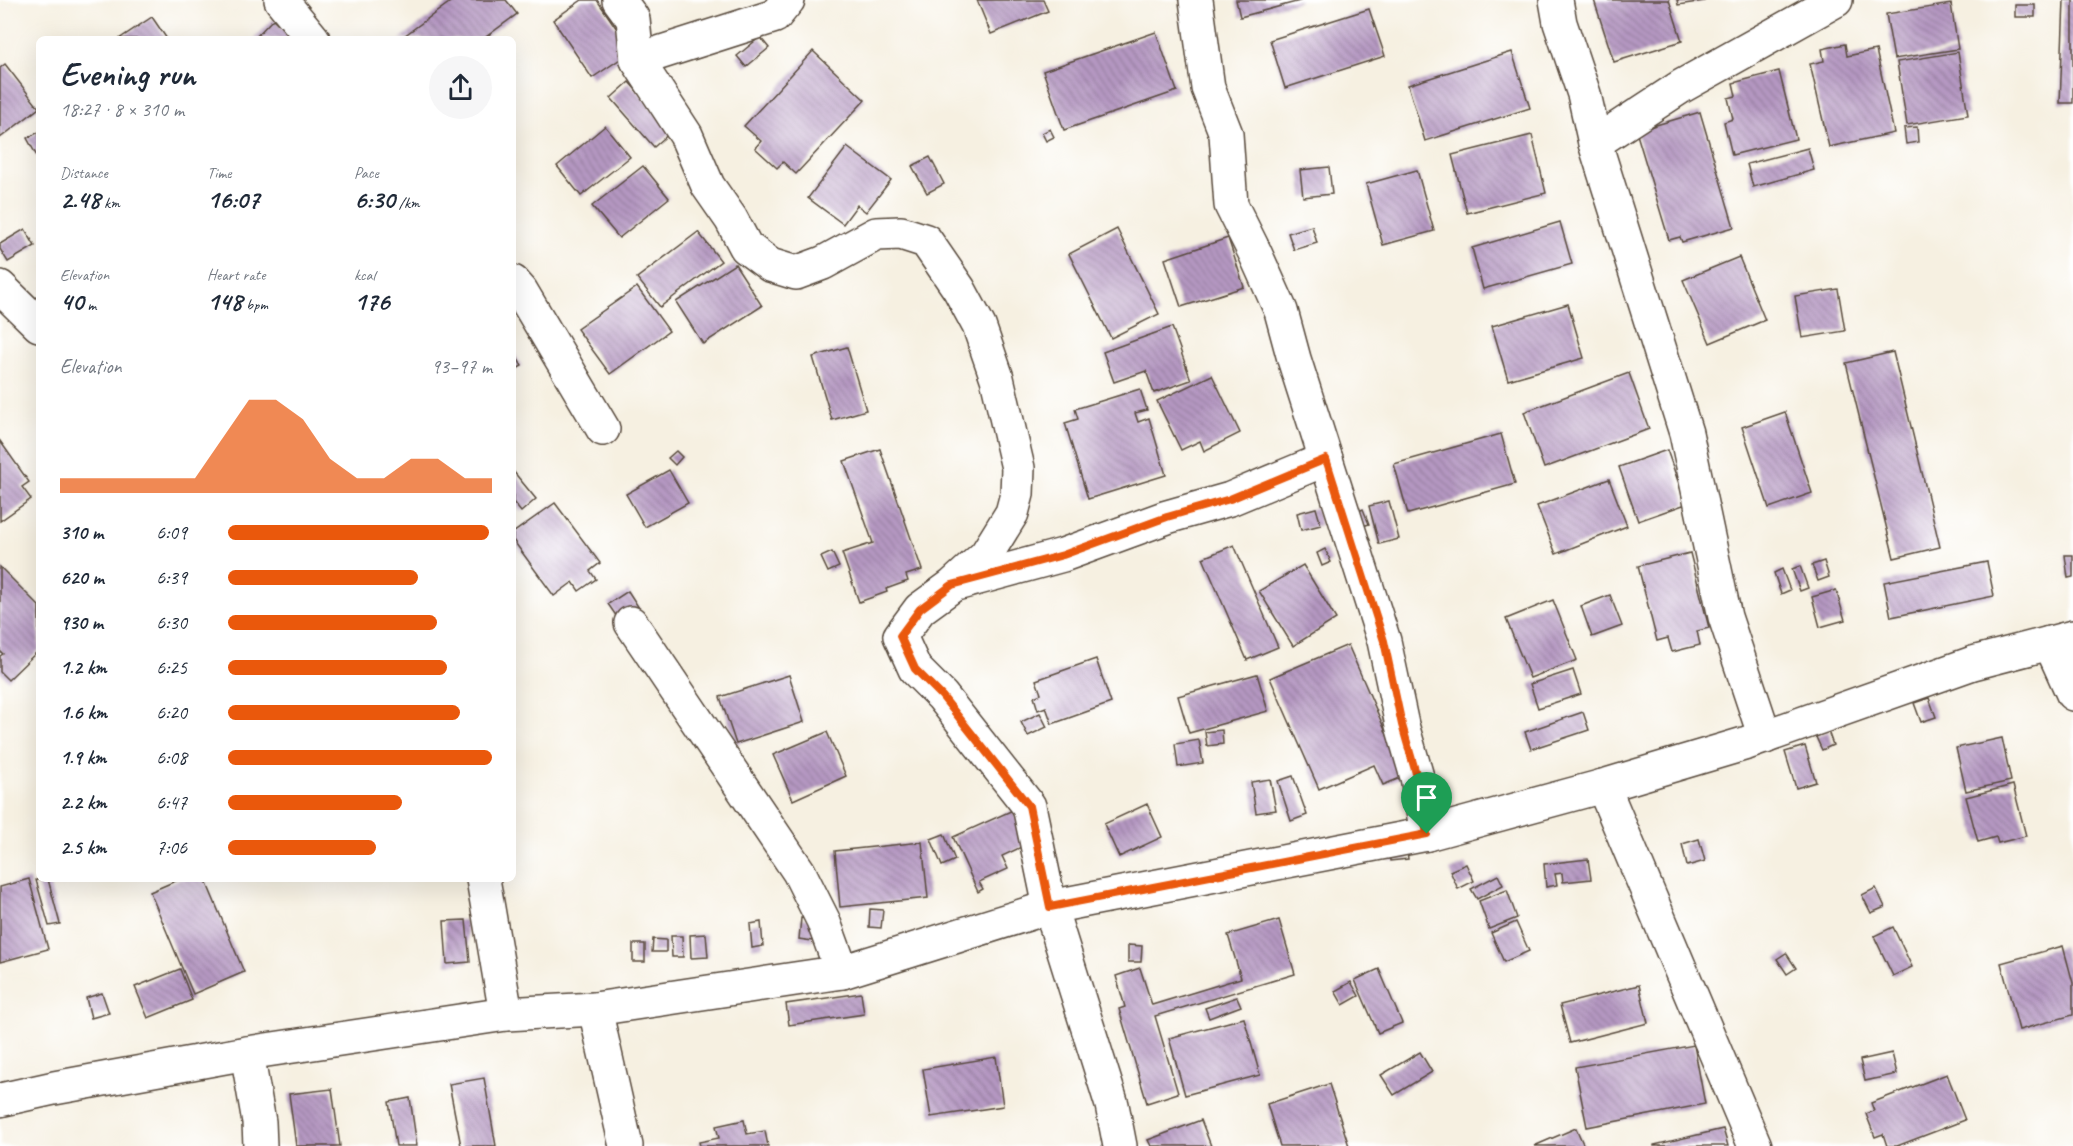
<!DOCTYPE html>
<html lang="en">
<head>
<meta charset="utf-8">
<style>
  body { margin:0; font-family:Caveat,sans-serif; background:#f6f6f7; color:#1f2937; height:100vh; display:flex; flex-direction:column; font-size:22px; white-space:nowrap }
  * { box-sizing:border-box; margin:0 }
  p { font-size:20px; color:#747a83 }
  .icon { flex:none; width:33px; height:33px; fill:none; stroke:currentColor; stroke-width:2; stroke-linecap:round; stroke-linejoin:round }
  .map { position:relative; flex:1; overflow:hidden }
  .drawer { position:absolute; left:36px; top:36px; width:480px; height:846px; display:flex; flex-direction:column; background:#fff; border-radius:9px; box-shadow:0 6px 24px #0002 }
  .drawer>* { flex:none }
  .pin { position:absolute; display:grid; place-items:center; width:51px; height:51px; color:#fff; margin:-62px -26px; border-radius:50% 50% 50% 0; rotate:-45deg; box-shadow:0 0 6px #0007 }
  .pin .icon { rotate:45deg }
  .round { display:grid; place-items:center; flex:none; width:63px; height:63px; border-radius:32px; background:#f6f6f7 }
  .head { display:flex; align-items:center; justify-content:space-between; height:102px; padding:0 24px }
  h1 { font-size:33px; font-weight:600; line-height:45px }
  .stats { display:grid; grid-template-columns:repeat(3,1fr); gap:9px; height:102px; padding:6px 24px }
  .stats div { display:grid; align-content:center }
  .stats b { font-size:26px; font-weight:600 }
  .stats small { font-size:16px; font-weight:400 }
  .stats p { font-size:16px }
  .chart { height:168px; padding:12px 24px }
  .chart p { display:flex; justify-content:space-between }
  .chart svg { width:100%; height:108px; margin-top:6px; fill:#ea580c; opacity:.7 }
  ul { padding:0 24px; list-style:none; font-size:20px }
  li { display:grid; grid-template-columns:96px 72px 1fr; align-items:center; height:45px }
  li i { height:15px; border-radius:8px; background:#ea580c }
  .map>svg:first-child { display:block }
</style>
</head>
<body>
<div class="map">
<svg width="2073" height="1146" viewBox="0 0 2073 1146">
  <defs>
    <pattern id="building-back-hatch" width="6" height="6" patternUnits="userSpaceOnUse" patternTransform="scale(1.5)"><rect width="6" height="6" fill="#b598c2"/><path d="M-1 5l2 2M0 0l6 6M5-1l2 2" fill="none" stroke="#947c9d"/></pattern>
  </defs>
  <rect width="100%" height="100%" fill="#fff"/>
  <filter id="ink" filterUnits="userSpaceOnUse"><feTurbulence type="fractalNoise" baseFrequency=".0167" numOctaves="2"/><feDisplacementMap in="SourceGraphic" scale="12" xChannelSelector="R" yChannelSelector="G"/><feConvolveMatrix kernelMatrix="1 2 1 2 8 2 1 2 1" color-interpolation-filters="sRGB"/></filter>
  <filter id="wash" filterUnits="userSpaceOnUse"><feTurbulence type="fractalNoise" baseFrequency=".008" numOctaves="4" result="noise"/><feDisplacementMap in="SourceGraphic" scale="24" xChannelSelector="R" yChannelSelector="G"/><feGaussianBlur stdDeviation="1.35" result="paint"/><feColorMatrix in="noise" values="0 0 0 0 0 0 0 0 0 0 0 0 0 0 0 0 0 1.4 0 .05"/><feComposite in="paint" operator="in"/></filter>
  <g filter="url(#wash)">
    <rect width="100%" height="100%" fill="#f6f0e1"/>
    <g id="blocks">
      <!-- building -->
      <g fill="url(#building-back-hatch)">
        <path d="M453 0H506L517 14 483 39H400Z"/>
        <path d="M582 0H597L632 51 592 78 553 20Z"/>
        <path d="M977 0H1043L1048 11 991 34Z"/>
        <path d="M1236 0H1300V1L1240 17Z"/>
        <path d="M1594 0H1669L1682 41 1614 62Z"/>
        <path d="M1677 0H1704V1L1678 5Z"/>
        <path d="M2064 0H2073V103H2060Z"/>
        <path d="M1951 4 1958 49 1894 59 1886 14Z"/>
        <rect x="2015" y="5" width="20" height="12"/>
        <path d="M1369 9 1385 56 1285 88 1270 40Z"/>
        <path d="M152 17 167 39H119Z"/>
        <path d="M273 19 294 39H254Z"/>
        <path d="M1156 32 1177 91 1064 130 1043 71Z"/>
        <path d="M760 37 769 48 746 67 737 56Z"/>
        <path d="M1845 44 1847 56 1876 50 1894 133 1829 147 1810 64 1824 61 1822 49Z"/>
        <path d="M813 51 865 100 796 174 783 162 777 168 755 148 761 141 744 126Z"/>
        <path d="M1512 52 1530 108 1425 141 1408 85Z"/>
        <path d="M1958 52 1968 115 1907 125 1897 62Z"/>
        <path d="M5 64 39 108 0 138V68Z"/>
        <path d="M1779 71 1796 139 1732 155 1724 122 1733 119 1728 98 1736 96 1733 83Z"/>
        <path d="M629 82 672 131 654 147 611 98Z"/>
        <path d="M1700 112 1734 227 1682 242 1680 237 1669 240 1636 131Z"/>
        <path d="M605 126 630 157 581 196 557 166Z"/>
        <path d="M1917 127 1918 142 1906 144 1904 128Z"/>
        <path d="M1050 129 1054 137 1046 141 1042 133Z"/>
        <path d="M39 132V160L27 138Z"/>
        <path d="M1532 135 1546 193 1467 213 1452 155Z"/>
        <path d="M847 147 891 180 866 212 857 205 843 224 808 198Z"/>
        <path d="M1808 148 1814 170 1753 187 1747 164Z"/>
        <path d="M930 157 944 184 927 193 912 166Z"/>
        <path d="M643 166 669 198 619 238 592 206Z"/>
        <path d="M1329 167 1332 194 1303 197 1300 170Z"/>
        <path d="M1417 170 1434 231 1383 245 1366 184Z"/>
        <path d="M1560 222 1572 264 1483 289 1472 248Z"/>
        <path d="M1312 226 1317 243 1294 250 1288 233Z"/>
        <path d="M25 229 35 246 8 262 0 249V244Z"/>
        <path d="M1117 229 1159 314 1111 338 1069 254Z"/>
        <path d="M698 232 721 261 660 307 637 278Z"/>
        <path d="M1228 238 1244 287 1181 307 1165 259Z"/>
        <path d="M1739 257 1765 320 1710 343 1683 280Z"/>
        <path d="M735 264 762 306 703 344 676 302Z"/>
        <path d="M637 287 669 331 610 374 577 329Z"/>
        <path d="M1838 289 1845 331 1802 338 1795 296Z"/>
        <path d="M1568 304 1584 358 1508 380 1492 326Z"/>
        <path d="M1172 327 1191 380 1154 393 1146 371 1114 382 1103 352Z"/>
        <path d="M847 347 866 410 832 420 813 357Z"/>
        <path d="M513 351 522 366 513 371Z"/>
        <path d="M1893 352 1940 547 1894 558 1846 363Z"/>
        <path d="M1629 373 1649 429 1544 468 1524 412Z"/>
        <path d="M1212 375 1240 433 1204 451 1200 441 1181 450 1157 401Z"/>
        <path d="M1140 389 1147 410 1135 413 1138 422 1149 418 1166 475 1088 499 1065 423 1078 419 1075 409Z"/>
        <path d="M1785 412 1812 493 1769 508 1742 427Z"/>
        <path d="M1501 434 1515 484 1408 514 1394 464Z"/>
        <path d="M0 441 29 482 22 487 31 499 0 521Z"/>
        <path d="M880 449 922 570 906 575 908 581 886 589 887 592 859 602 842 553 873 543 844 461Z"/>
        <path d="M1667 450 1686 504 1638 521 1619 467Z"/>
        <path d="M676 451 682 457 675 465 668 458Z"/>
        <path d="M669 470 688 503 645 527 626 494Z"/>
        <path d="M513 471 536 499 521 512 513 502Z"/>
        <path d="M1609 479 1627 526 1556 554 1537 506Z"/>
        <path d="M1389 501 1399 539 1379 544 1369 506Z"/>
        <path d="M555 503 600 563 590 571 596 579 579 591 573 582 554 596 513 540V533Z"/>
        <path d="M1316 508 1321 525 1301 530 1297 513Z"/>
        <path d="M1363 509 1369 524 1363 526 1357 512Z"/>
        <path d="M1234 545 1278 647 1247 660 1203 558Z"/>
        <path d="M1325 549 1331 562 1322 566 1317 553Z"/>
        <path d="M832 552 839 567 828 572 821 557Z"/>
        <path d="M1690 553 1709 628 1697 631 1700 645 1672 652 1668 638 1657 641 1638 566Z"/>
        <path d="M2065 555H2073V577L2068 578Z"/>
        <path d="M1824 561 1829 577 1818 581 1812 565Z"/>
        <path d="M1987 562 1994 596 1891 617 1884 582Z"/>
        <path d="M1303 565 1336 619 1293 646 1259 591Z"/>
        <path d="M1800 566 1808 588 1800 591 1792 569Z"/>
        <path d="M0 567 39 606V650L8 680 0 672V656L3 654 0 651Z"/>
        <path d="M1782 569 1790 590 1781 594 1774 573Z"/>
        <path d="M1836 590 1845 620 1820 627 1812 597Z"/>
        <path d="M628 591 639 608 619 620 608 604Z"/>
        <path d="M1610 595 1622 626 1592 637 1581 606Z"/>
        <path d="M1553 600 1577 660 1530 678 1506 619Z"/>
        <path d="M1348 645 1405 776 1383 785 1374 765 1319 789 1270 678Z"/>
        <path d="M1096 659 1111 703 1052 724 1046 707 1038 710 1034 697 1041 694 1036 680Z"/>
        <path d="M1573 670 1581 694 1538 708 1530 684Z"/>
        <path d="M1257 674 1268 711 1189 733 1178 696Z"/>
        <path d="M789 675 804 722 736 744 720 697Z"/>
        <path d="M1929 698 1936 717 1921 722 1914 703Z"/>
        <path d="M1583 712 1589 730 1531 749 1525 732Z"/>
        <path d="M1040 713 1047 727 1028 736 1021 722Z"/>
        <path d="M1222 730 1223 744 1207 746 1205 732Z"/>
        <path d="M1828 731 1833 745 1822 750 1816 737Z"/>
        <path d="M827 732 846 776 793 800 773 755Z"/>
        <path d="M2002 738 2011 781 1966 791 1956 748Z"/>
        <path d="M1199 740 1203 763 1178 767 1175 744Z"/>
        <path d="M1805 746 1816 782 1796 788 1785 752Z"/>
        <path d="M1293 776 1307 815 1291 821 1278 781Z"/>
        <path d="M1270 779 1276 810 1256 813 1251 782Z"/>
        <path d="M2013 785 2026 836 1998 843 1996 837 1978 842 1966 797Z"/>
        <path d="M1147 804 1162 837 1119 857 1104 824Z"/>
        <path d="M1013 810 1028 844 1002 856 1008 869 979 882 983 889 978 892 953 837Z"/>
        <path d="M944 834 955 860 942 866 931 839Z"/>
        <path d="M1699 839 1705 861 1687 866 1682 844Z"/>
        <path d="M922 842 928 898 840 907 835 851Z"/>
        <path d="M1407 851 1408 859 1390 861 1389 853Z"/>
        <path d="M1588 859 1591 879 1563 882 1562 873 1555 874 1557 885 1546 887 1544 864Z"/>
        <path d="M1466 864 1474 881 1458 889 1450 871Z"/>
        <path d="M1498 875 1503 885 1477 899 1471 889Z"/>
        <path d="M29 879 48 949 0 962V887Z"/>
        <path d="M41 879H48L60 924 49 926 36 880Z"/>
        <path d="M180 879H205L244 972 193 994 150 892Z"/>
        <path d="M1876 888 1885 907 1871 913 1862 895Z"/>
        <path d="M1507 890 1517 918 1489 929 1479 901Z"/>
        <path d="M870 909 883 910 881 928 869 927Z"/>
        <path d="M801 918 814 920 812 941 799 939Z"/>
        <path d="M466 920 470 962 447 964 444 921Z"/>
        <path d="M1279 920 1295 974 1155 1016 1178 1093 1147 1103 1119 1009 1125 1007 1116 976 1140 968 1152 1005 1241 978 1228 935Z"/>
        <path d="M761 922 763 946 752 948 750 924Z"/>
        <path d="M1516 922 1529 951 1504 962 1491 933Z"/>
        <path d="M1893 927 1912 967 1893 976 1874 936Z"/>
        <path d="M706 934 708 957 691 958 690 935Z"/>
        <path d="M671 936H682L683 957H672Z"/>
        <path d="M653 939 666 940V952H652Z"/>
        <rect x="633" y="944" width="12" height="18"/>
        <path d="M1128 945 1142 946 1141 962H1128Z"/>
        <path d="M2063 946 2073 983V1015L2019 1030 2001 963Z"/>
        <path d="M1786 953 1796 968 1787 974 1777 959Z"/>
        <path d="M180 969 192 1000 148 1018 135 987Z"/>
        <path d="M1379 969 1402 1023 1378 1033 1355 980Z"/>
        <path d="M1351 982 1359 996 1343 1005 1335 991Z"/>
        <path d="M1639 985 1648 1023 1570 1043 1560 1005Z"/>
        <path d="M102 993 109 1013 91 1018 86 998Z"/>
        <path d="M861 993 864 1014 789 1025 786 1004Z"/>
        <path d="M1237 997 1241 1006 1209 1018 1205 1008Z"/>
        <path d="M1244 1018 1260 1075 1185 1095 1169 1038Z"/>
        <path d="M1694 1045 1705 1104 1587 1127 1575 1067Z"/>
        <path d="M1420 1052 1432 1072 1394 1095 1381 1075Z"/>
        <path d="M1892 1053 1897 1074 1865 1081 1860 1060Z"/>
        <path d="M996 1057 1003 1106 931 1117 923 1069Z"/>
        <path d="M1947 1074 1965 1120 1897 1146H1887L1883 1134 1875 1137 1866 1114 1874 1111 1871 1103Z"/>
        <path d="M484 1078 496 1146H461L449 1084Z"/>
        <path d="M1329 1084 1349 1146H1280L1267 1104Z"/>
        <path d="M332 1089 340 1146H296L289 1094Z"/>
        <path d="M410 1098 417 1146H396L389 1102Z"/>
        <path d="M744 1120 747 1134 765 1131 768 1146H700L699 1142 719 1138 716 1126Z"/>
        <path d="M1201 1120 1211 1146H1151L1148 1140Z"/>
        <path d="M1576 1128 1584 1146H1534Z"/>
        <path d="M1723 1129 1728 1146H1654V1145Z"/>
      </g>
    </g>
  </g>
  <g filter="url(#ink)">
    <use href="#blocks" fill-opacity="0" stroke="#57483b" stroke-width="1.5"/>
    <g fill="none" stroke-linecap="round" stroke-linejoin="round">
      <defs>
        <g id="street">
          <path d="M281 0 313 39"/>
          <path d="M619 0 633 19 637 60 686 135 708 186 731 219 746 247 770 265 796 273 823 263 876 234 901 233 926 241 959 289 979 326 997 378 1018 468 1017 494 1012 513 986 555 953 585 920 609 900 636 915 669 942 696 1029 806 1050 907 1112 1105 1120 1146"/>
          <path d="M1196 0 1208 88 1226 134 1231 205 1255 253 1281 311 1294 359 1384 641 1402 725 1417 777 1427 834"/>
          <path d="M1556 0 1560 23 1584 94 1595 143 1686 433 1725 617 1765 737"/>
          <path d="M637 60 775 16 788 0"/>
          <path d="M1595 143 1682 86 1836 0"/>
          <path d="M513 282 521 291 603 429"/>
          <path d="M0 287 39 325"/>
          <path d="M960 583 1063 555 1167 517 1230 499 1326 459"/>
          <path d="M631 623 799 872 823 920 842 972"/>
          <path d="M2050 643 2073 694"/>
          <path d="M1603 786 1755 1146"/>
          <path d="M483 879 506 1014"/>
          <path d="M595 1009 626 1146"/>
          <path d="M247 1053 259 1122 260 1146"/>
        </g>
        <path id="secondary" d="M0 1100 54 1088 247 1053 506 1014 595 1009 842 972 1050 907 1427 834 1603 786 1747 743 1973 663 2073 637"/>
      </defs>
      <!-- street casing -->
      <use href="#street" stroke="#57483b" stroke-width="36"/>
      <!-- secondary casing -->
      <use href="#secondary" stroke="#57483b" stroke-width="36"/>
      <!-- street -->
      <use href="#street" stroke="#fff" stroke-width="33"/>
      <!-- secondary -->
      <use href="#secondary" stroke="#fff" stroke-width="33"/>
    </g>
  </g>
  <g fill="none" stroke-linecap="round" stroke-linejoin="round" filter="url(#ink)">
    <defs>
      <path id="route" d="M1326 459 1384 641 1402 725 1417 777 1427 834 1050 907 1029 806 942 696 915 669 900 636 920 609 952 585 1063 555 1167 517 1230 499Z"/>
    </defs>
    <!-- route casing -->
    <use href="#route" stroke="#fff" stroke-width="12"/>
    <!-- route -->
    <use href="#route" stroke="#ea580c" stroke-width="8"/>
  </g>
</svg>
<div class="pin" style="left:1427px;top:834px;background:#1e9e55"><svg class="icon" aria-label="arrive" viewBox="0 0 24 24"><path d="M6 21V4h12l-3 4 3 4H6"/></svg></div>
<section class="drawer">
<div class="head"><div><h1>Evening run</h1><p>18:27 · 8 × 310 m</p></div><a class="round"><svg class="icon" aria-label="share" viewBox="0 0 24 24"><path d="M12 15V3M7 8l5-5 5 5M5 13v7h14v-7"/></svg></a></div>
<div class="stats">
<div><p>Distance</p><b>2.48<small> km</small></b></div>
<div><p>Time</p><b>16:07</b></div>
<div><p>Pace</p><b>6:30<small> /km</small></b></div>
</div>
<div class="stats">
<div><p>Elevation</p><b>40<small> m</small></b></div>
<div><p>Heart rate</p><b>148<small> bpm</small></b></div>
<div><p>kcal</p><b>176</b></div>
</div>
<div class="chart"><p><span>Elevation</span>93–97 m</p>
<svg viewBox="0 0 160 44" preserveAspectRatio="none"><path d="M0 44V38L10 38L20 38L30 38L40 38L50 38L60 22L70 6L80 6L90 14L100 30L110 38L120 38L130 30L140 30L150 38L160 38V44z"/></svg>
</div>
<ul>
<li><b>310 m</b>6:09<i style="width:99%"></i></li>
<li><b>620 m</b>6:39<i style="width:72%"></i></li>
<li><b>930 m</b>6:30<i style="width:79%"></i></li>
<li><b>1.2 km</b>6:25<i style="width:83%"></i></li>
<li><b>1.6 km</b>6:20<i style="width:88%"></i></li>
<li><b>1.9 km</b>6:08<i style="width:100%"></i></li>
<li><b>2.2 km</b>6:47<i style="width:66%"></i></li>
<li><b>2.5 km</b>7:06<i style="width:56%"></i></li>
</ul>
</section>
</div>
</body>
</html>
